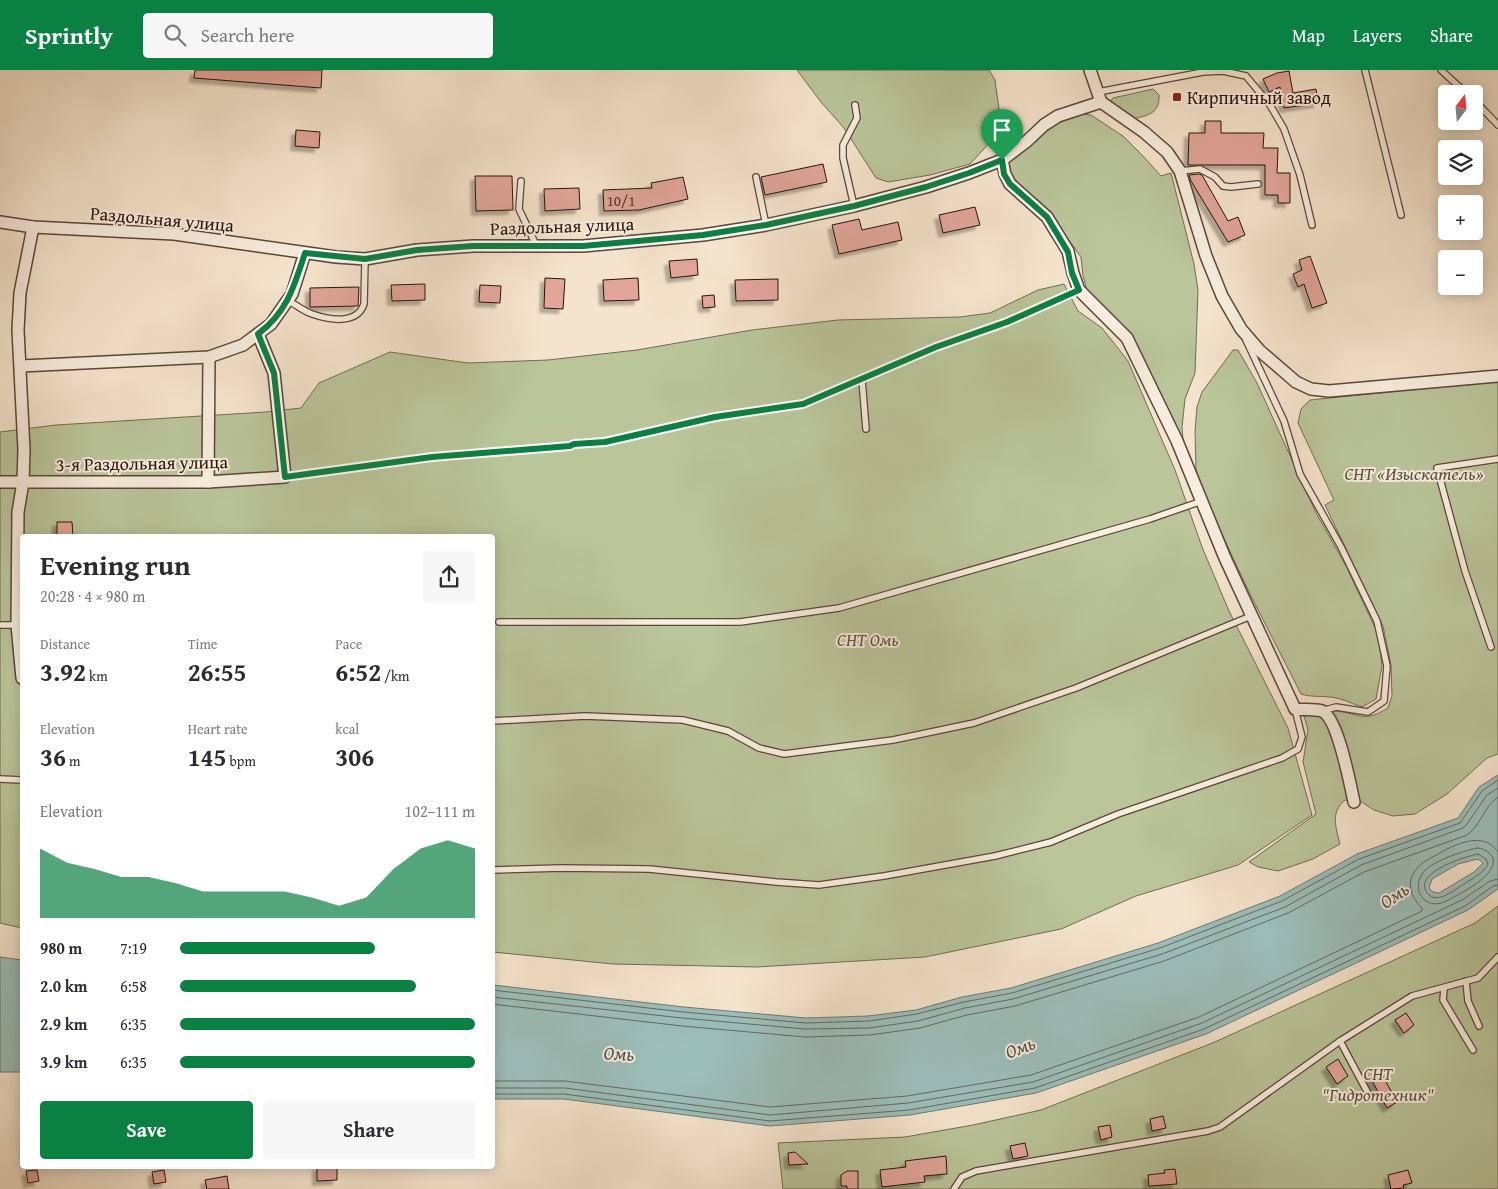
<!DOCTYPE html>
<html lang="en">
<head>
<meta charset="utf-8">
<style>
  body { margin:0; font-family:"Gentium Book Plus",serif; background:#f7f7f7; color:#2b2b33; height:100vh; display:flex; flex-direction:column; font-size:19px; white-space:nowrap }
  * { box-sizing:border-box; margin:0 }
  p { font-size:16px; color:#7c7c81 }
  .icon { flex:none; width:28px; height:28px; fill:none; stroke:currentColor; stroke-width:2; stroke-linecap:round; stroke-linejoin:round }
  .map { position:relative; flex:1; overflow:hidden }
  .details { position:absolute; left:20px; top:464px; width:475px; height:635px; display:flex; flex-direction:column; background:#fff; border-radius:5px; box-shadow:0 2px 12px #0003 }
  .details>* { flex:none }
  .needle { width:32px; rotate:16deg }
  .controls { position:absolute; left:1438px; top:15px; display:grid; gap:10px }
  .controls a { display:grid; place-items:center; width:45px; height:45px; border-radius:5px; background:#fff; box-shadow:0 2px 12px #0003; font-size:25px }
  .pin { position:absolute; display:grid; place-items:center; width:42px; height:42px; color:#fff; margin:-51px -21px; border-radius:50% 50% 50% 0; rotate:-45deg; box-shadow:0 0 5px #0007 }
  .pin .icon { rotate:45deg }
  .round { display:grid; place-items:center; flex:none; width:52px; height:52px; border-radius:5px; background:#f7f7f7 }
  .summary { display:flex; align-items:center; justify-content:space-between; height:85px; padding:0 20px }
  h1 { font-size:28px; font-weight:700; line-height:38px }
  .metrics { display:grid; grid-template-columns:repeat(3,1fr); gap:8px; height:85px; padding:5px 20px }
  .metrics div { display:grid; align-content:center }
  .metrics b { font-size:25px; font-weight:700 }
  .metrics small { font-size:14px; font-weight:400 }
  .metrics p { font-size:14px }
  .chart { height:140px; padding:10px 20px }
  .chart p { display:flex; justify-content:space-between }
  .chart svg { width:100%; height:90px; margin-top:5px; fill:#0b8043; opacity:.7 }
  .button { display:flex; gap:10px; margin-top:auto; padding:10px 20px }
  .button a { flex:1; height:58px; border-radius:5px; background:#0b8043; color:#fff; font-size:20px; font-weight:700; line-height:58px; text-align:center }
  .button a+a { background:#f7f7f7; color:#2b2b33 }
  ul { padding:0 20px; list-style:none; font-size:16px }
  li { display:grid; grid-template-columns:80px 60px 1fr; align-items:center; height:38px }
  li i { height:12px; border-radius:6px; background:#0b8043 }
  header { display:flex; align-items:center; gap:30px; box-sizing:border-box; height:70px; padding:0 25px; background:#0b8043; color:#fff }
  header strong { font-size:24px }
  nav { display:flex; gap:28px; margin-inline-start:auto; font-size:18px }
  .search { width:350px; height:45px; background:#f7f7f7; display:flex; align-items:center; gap:12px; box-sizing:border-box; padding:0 18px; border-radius:5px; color:#7c7c81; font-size:19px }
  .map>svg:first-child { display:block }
</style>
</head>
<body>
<header>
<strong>Sprintly</strong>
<div class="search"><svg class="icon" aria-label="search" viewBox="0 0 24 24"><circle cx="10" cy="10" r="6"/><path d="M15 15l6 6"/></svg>Search here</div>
<nav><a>Map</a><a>Layers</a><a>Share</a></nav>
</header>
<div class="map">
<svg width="1498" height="1119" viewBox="0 0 1498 1119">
  <defs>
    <filter id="shadow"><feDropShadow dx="-4.5" dy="4.5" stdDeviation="1" flood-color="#0004"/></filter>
  </defs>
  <rect width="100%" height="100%" fill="#f5e4cd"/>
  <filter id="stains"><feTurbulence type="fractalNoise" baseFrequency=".004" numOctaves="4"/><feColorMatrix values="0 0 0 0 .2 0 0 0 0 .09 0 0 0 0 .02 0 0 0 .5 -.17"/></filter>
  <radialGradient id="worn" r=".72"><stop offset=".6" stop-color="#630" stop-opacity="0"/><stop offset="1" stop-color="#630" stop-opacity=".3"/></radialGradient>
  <!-- green -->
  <g fill="#bac59a" stroke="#716c52">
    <path d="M797 0H989L995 10 1000 46 993 69 970 94 930 105 888 112 876 108 844 58 821 32Z"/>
    <path d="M1153 19 1159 25C1160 43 1148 46 1132 49L1109 33 1113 28Z"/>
    <path d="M1083 44 1091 45 1123 66 1142 85 1161 106 1171 103 1194 194 1198 220 1195 303 1185 329 1182 357 1184 381 1131 265 1112 244 1087 220 1083 206 1081 187 1055 151 1032 125 1018 114 1008 98 1009 91 1051 54Z"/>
    <path d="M1064 214 1078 241 1102 258 1128 291 1175 400 1202 477 1229 541 1288 658 1312 745 1238 795 1136 826 1061 859 925 887 757 897 613 894 493 882 492 466H22V858L0 853V362L56 355 266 342 301 338 319 313 390 282 468 293 548 290 637 280 752 260 838 250 960 247 990 243 1038 220Z"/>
    <path d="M1233 280H1238L1257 313 1316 443 1346 496 1378 564 1382 596 1376 629 1362 637C1351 633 1341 628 1330 627 1319 626 1311 627 1301 624L1249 522 1205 428 1196 399 1195 361 1197 337 1202 322Z"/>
    <path d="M1498 311V684L1487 688 1447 724 1415 744 1393 746 1374 740 1360 731 1345 730C1330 742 1336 758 1340 774L1313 789 1278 801 1258 797 1249 792 1316 744 1303 692 1308 660 1304 646C1314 644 1326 641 1336 641 1361 644 1364 653 1388 638L1392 626 1391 595 1383 556 1325 435 1334 430 1298 353 1301 339 1310 330Z"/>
    <path d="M1498 836V1119H783L778 1073 905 1067 973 1055 1041 1040 1215 972 1475 853Z"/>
  </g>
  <!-- water -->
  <g fill="#9cbeba" stroke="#6e7973" fill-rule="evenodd">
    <path d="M1498 705V819L1468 840 1206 964 1036 1023 910 1045 770 1056 564 1029H493V915L684 937 806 948 868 946 916 940 962 927 1011 918 1158 873 1280 826 1357 784 1458 748 1479 717ZM1478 789 1483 793 1474 802 1439 823 1433 822 1429 818 1432 809 1458 794Z"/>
    <path d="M0 887 22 890V1002H0Z"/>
  </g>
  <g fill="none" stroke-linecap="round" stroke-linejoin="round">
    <!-- shore -->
    <g stroke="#626862" stroke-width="1">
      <path d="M1477 778C1483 778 1490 782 1493 788 1498 805 1460 824 1448 830 1429 842 1410 824 1422 804 1429 792 1463 781 1477 778Z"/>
      <path d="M1478 784 1486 789 1488 794C1484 803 1473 808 1464 814 1457 818 1449 825 1441 827 1427 831 1419 815 1429 806 1440 795 1464 787 1478 784Z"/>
      <path d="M492 920 683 942 806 953 869 951 917 944 964 932 1012 923 1160 878 1282 831 1359 789 1460 753 1482 721 1498 710"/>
      <path d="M492 927 682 948 805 959 869 958 918 951 965 938 1013 929 1162 884 1285 837 1361 795 1463 758 1467 754 1487 725 1498 718"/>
      <path d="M492 934 682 956 805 967 870 965 920 958 967 945 1015 936 1164 891 1288 843 1364 802 1467 765C1481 755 1484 736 1498 727"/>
      <path d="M492 1011H565L770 1037 907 1026 1031 1005 1199 947 1422 841V838C1410 826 1405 811 1418 797 1423 791 1432 788 1438 784 1450 777 1468 768 1482 771 1489 772 1494 777 1498 782"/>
      <path d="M492 1018H565L770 1045 908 1033 1033 1012 1202 953 1462 830 1490 811 1498 809"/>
      <path d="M492 1024H564L770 1051 909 1040 1035 1018 1204 959 1465 836 1493 816 1498 815"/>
    </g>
  </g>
  <!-- building -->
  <g fill="#e1a59a" stroke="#281209" filter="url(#shadow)">
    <path d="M195 0H322L321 18 194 8Z"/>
    <path d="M1289 1 1293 23 1316 19 1318 33 1284 38 1280 17 1269 22 1263 9 1277 3Z"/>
    <path d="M1205 51H1221V63H1264L1263 78H1278L1277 103H1290V133H1278V125H1265V95H1188L1189 63H1205Z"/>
    <path d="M296 60 320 62 319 78 295 76Z"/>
    <path d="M823 94 827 112 765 125 761 107Z"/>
    <path d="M1199 104 1202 105 1228 151 1238 147 1245 165 1228 172 1191 111 1189 105Z"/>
    <path d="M475 106H512L513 140 476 141Z"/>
    <path d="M683 107 688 129 639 140 604 141 603 120 652 118 651 113Z"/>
    <path d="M579 118 580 139 545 141 544 119Z"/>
    <path d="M975 137 980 155 943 163 939 145Z"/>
    <path d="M859 149 862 160 898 152 902 170 839 184 832 155Z"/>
    <path d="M1310 186 1327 233 1312 238 1304 214 1298 217 1293 204 1302 200 1299 190Z"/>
    <path d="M697 189 698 205 671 208 669 191Z"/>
    <path d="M545 208 565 209 563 239 544 238Z"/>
    <path d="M638 208 639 230 604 231 603 210Z"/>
    <path d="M778 209V230L736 231 735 210Z"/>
    <path d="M425 214V230L392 231 391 215Z"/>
    <path d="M480 215 501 216 500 233 479 232Z"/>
    <path d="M359 217 358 236 310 237V218Z"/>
    <path d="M714 225 715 237 703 238 702 226Z"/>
    <path d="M57 452H72L73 466H57Z"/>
    <path d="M1406 943 1414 955 1404 963 1395 950Z"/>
    <path d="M1338 989 1348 1006 1337 1014 1326 997Z"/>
    <path d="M1380 1001 1397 1032 1387 1038 1370 1007Z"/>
    <path d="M1163 1046 1166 1058 1152 1061 1150 1049Z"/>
    <path d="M1110 1055 1112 1067 1101 1070 1098 1057Z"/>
    <path d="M1025 1073 1028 1086 1013 1089 1010 1076Z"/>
    <path d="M795 1082 808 1094 789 1095 788 1083Z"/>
    <path d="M946 1086 947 1104 924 1106 925 1112 882 1117 880 1100 906 1097 905 1091Z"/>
    <path d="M317 1096H337V1110L317 1111Z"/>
    <path d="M1175 1099 1177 1114 1149 1116 1148 1105 1165 1103 1164 1100Z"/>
    <path d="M37 1100 39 1111 28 1113 26 1101Z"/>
    <path d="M164 1100 166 1112 154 1114 152 1102Z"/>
    <path d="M1408 1100 1412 1113 1403 1115 1404 1118 1391 1119 1388 1105Z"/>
    <path d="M847 1101H858V1119H847V1116H841V1105Z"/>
    <path d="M227 1106 229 1119H207L205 1110Z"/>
  </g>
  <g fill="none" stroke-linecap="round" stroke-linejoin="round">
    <defs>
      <g id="lane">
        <path d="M1365 0 1401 145"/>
        <path d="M1441 0 1467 24"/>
        <path d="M1098 22 1203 2 1223 1 1246 6 1270 35 1284 59 1300 105 1312 155"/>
        <path d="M1474 30 1498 55"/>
        <path d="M1180 101 1200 99 1215 107 1223 116 1231 117 1258 114"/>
        <path d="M756 107 766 155"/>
        <path d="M521 111 519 139 536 175"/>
        <path d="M854 136 843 88V75L857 48 855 35"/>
        <path d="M287 230C295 234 303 241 312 244 329 250 357 255 364 234L365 189"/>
        <path d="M1246 270 1284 351 1300 404 1341 477 1377 551 1387 596 1384 631 1368 642 1336 637 1322 641"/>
        <path d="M862 310 866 359"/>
        <path d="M285 407 432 387 570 376 574 373 605 372 715 347 803 334 936 277 1007 252 1079 220"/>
        <path d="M499 552H740L839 538 1150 449 1202 431"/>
        <path d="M0 555H17"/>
        <path d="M1491 577 1465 501 1437 398 1498 389"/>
        <path d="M492 651 585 646 683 650 728 661 759 678 784 684 893 670 974 653 1076 618 1251 546"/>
        <path d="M0 709 22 710"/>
        <path d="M492 800 561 798 649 799 776 812 819 815 884 806 995 786 1051 772 1118 744 1282 688 1298 679 1302 667 1295 639"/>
        <path d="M1466 911 1468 931 1479 956"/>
        <path d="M1444 919 1443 930 1473 980"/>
        <path d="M1340 971 1370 1027"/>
        <path d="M954 1119 962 1107 976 1101 1208 1061 1220 1057 1340 971 1412 926 1478 908 1498 887"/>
      </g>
      <g id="street">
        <path d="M1090 0 1101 32"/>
        <path d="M1101 32 1144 62 1167 82 1180 101 1206 186 1222 226 1241 259 1260 281 1296 312 1311 319 1329 321 1498 306"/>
        <path d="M1002 90 1005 104 1010 114 1047 147 1068 181 1073 203 1079 220 1127 268 1177 371 1225 488 1295 639C1302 640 1316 639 1322 641 1338 648 1350 714 1354 732"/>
        <path d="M0 152 33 157 174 164 336 187 365 189 417 180 473 176H583L703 165 766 155 854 136 926 117 969 103 1002 90 1027 71 1044 55 1058 46 1101 32"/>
        <path d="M21 296 209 287 243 275 271 254 292 224 305 183"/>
        <path d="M0 412H208L285 407 274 303 258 264"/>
        <path d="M208 412 209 287"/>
        <path d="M22 608 17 555 18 442 23 412 24 380 18 260 20 223 33 157"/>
      </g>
    </defs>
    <!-- lane casing -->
    <use href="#lane" stroke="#5b463a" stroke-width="8"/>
    <!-- street casing -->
    <use href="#street" stroke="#5b463a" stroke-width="14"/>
    <!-- lane -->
    <use href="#lane" stroke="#f8edde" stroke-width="5.5"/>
    <!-- street -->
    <use href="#street" stroke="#f8edde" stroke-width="11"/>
  </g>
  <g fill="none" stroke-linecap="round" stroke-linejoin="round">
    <defs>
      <path id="route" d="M1002 90 1004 104 1010 114 1047 147 1068 182 1072 203 1079 220 1007 252 936 277 803 334 715 347 605 372 574 374 570 376 432 387 285 407 274 303 258 264C287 242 294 217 305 183L365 189 417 180 473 176H583L703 165 766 155 854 136 926 117 969 103Z"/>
    </defs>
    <!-- route casing -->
    <use href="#route" stroke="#fff" stroke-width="10"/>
    <!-- route -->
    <use href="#route" stroke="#0b8043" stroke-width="6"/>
  </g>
  <!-- markers -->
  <rect fill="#8f2418" stroke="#f8edde" stroke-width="2" x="1172" y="22" width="10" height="10" rx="2.5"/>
  <g text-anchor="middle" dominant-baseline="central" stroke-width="4" stroke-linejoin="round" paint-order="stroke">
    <!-- number labels -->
    <g font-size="15" fill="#56372d">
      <text x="621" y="130">10/1</text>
    </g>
    <!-- poi labels -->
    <g font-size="18" fill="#281209" stroke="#f8edde" text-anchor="start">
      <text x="1187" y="27">Кирпичный завод</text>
    </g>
    <!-- street labels -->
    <g font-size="18" fill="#281209" stroke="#f8edde">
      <text transform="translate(162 149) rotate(5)">Раздольная улица</text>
      <text transform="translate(562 156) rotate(-2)">Раздольная улица</text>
      <text transform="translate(142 393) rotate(-1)">3-я Раздольная улица</text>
    </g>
    <!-- park labels -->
    <g font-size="18" font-style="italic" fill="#5b513c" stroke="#f8edde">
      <text x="1414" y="403">СНТ «Изыскатель»</text>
      <text x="868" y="569">СНТ Омь</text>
      <text x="1378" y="1003">СНТ<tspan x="1378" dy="21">"Гидротехник"</tspan></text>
    </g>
    <!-- water labels -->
    <g font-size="19" font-style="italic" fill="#514e47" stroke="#f8edde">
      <text transform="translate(1394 825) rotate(-34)">Омь</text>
      <text transform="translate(1020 977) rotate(-21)">Омь</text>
      <text transform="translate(619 983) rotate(3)">Омь</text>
    </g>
  </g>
  <rect width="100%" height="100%" filter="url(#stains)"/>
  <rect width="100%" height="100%" fill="url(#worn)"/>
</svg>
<div class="controls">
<a><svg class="needle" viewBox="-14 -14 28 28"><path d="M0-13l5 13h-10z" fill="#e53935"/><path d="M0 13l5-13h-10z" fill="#7c7c81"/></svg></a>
<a><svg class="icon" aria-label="layers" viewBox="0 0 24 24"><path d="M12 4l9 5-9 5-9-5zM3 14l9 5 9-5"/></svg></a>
<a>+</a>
<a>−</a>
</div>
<div class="pin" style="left:1002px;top:90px;background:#1e9e55"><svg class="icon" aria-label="arrive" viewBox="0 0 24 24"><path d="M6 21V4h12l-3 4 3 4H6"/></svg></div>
<section class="details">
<div class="summary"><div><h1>Evening run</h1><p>20:28 · 4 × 980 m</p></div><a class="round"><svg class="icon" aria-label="share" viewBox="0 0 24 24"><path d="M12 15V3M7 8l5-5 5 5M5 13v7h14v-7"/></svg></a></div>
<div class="metrics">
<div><p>Distance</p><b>3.92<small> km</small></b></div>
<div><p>Time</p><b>26:55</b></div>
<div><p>Pace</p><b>6:52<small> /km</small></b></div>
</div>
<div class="metrics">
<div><p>Elevation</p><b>36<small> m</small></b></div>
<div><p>Heart rate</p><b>145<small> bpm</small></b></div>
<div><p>kcal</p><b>306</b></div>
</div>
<div class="chart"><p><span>Elevation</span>102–111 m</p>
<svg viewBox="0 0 160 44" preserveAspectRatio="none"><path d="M0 44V10L10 17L20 20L30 24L40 24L50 27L60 31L70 31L80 31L90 31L100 34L110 38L120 34L130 20L140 10L150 6L160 10V44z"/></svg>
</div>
<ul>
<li><b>980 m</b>7:19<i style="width:66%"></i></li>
<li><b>2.0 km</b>6:58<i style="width:80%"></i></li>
<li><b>2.9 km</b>6:35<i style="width:100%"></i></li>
<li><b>3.9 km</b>6:35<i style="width:100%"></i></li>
</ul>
<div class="button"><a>Save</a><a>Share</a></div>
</section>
</div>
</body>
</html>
